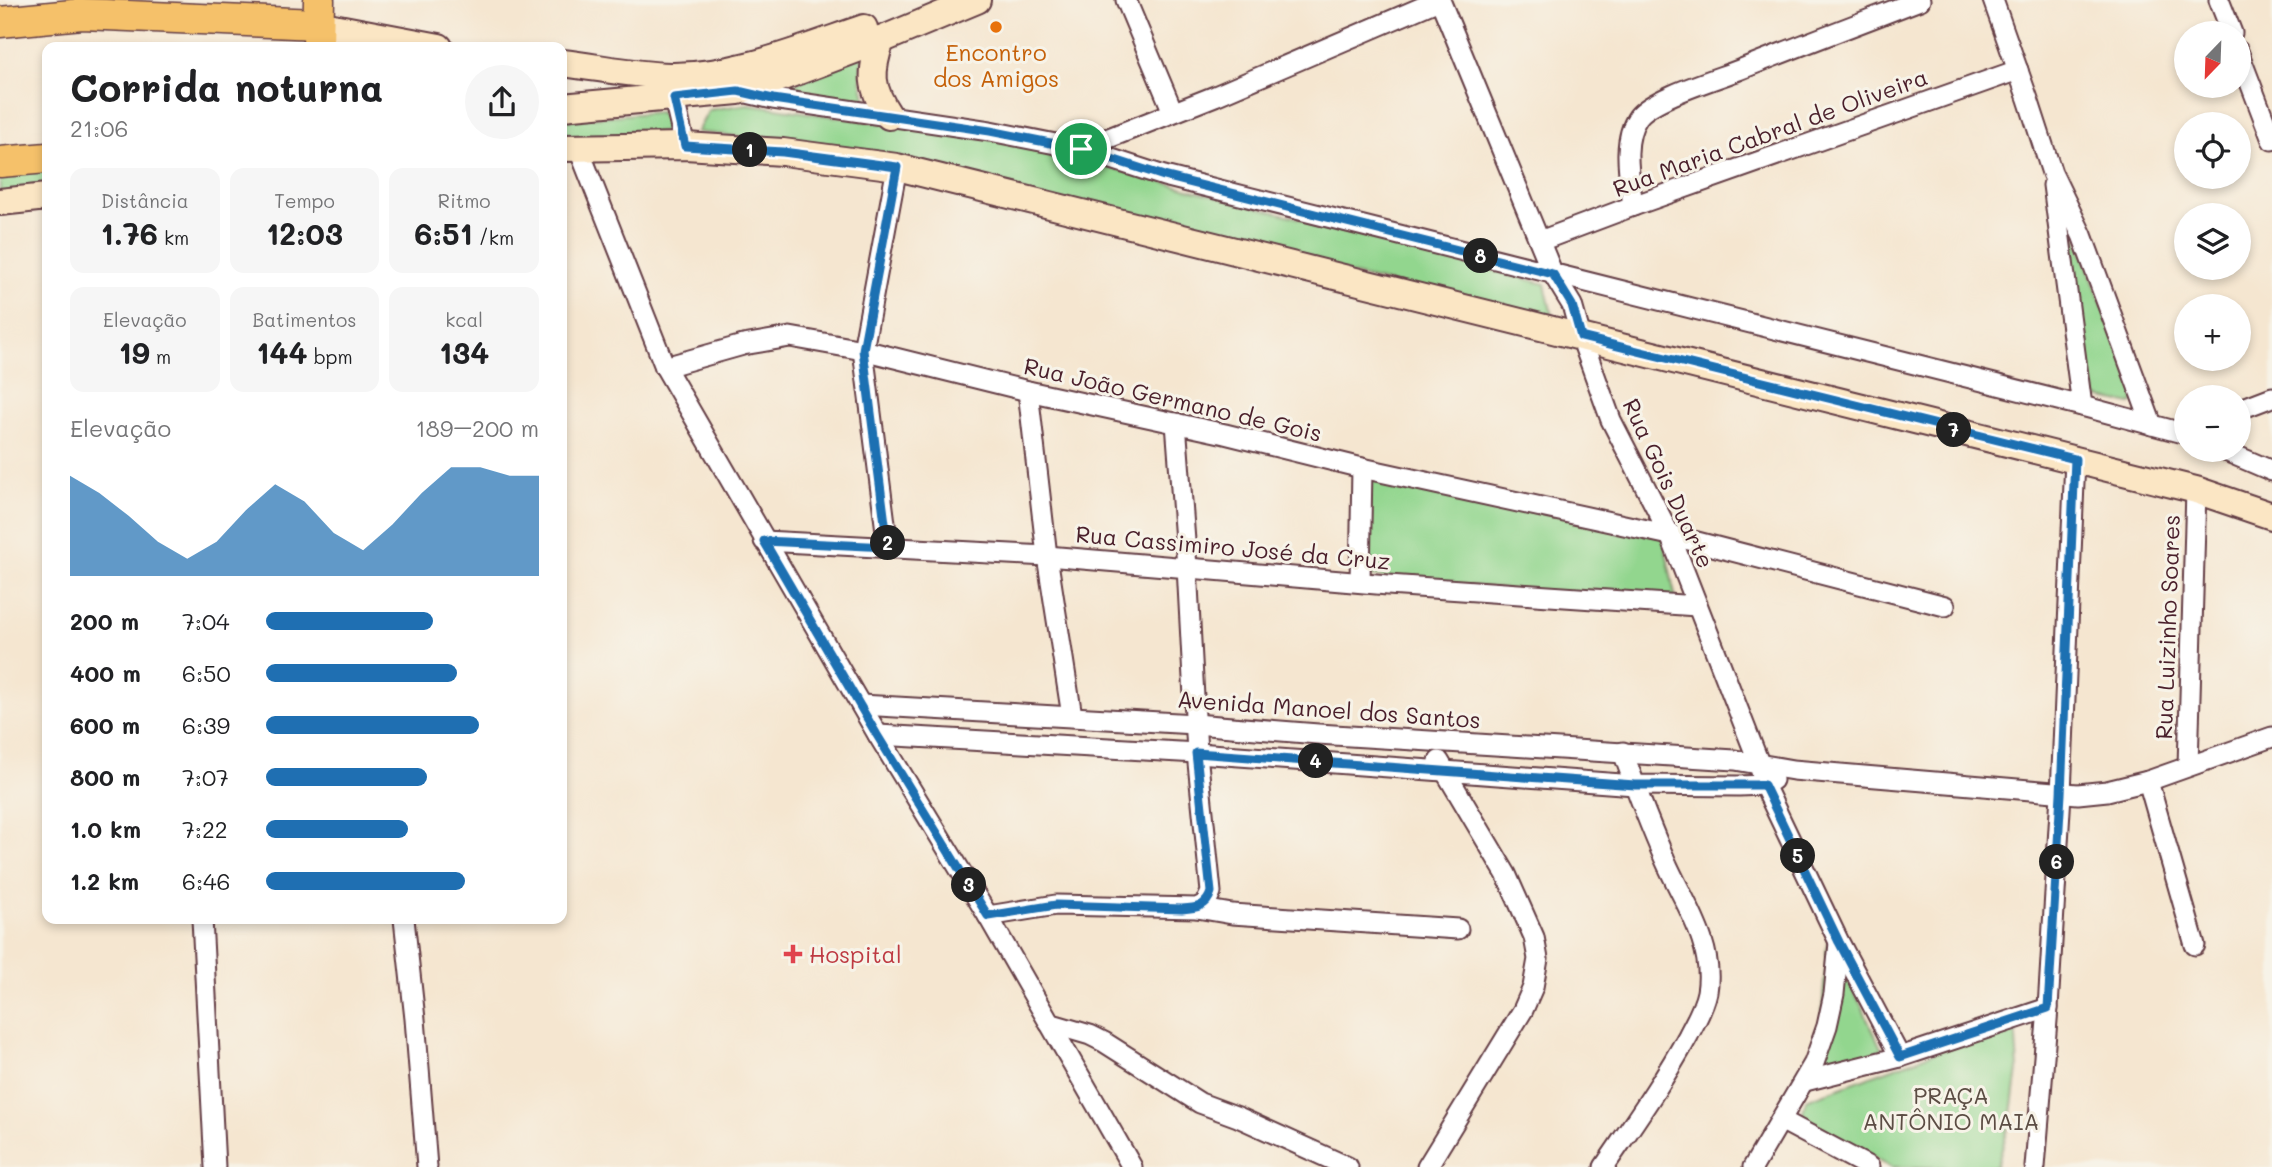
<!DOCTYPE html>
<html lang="pt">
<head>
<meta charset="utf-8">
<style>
  body { margin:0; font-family:Mali,sans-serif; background:#f6f6f6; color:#202124; height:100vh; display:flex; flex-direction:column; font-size:26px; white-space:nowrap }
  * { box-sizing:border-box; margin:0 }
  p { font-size:23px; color:#757577 }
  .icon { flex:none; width:38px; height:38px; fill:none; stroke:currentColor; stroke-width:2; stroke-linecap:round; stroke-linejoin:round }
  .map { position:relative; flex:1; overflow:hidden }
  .drawer { position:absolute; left:42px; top:42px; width:525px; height:882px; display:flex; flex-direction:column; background:#fff; border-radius:14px; box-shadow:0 4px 10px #0003 }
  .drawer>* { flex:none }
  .needle { width:46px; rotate:203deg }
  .tools { position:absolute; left:2174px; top:21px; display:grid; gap:14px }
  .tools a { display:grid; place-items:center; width:77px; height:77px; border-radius:50%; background:#fff; box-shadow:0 4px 10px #0003; font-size:35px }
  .pin { position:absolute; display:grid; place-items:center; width:60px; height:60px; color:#fff; margin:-30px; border:4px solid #fff; border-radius:50%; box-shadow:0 2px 7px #0007 }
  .km { position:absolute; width:35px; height:35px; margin:-18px; border-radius:50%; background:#222; color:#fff; font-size:19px; line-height:35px; text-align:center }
  .round { display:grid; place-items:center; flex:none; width:74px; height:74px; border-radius:37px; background:#f6f6f6 }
  .summary { display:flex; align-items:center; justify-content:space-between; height:119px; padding:0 28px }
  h1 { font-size:38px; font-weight:700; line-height:52px }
  .figures { display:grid; grid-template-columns:repeat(3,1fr); gap:10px; height:119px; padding:7px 28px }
  .figures div { display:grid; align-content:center; border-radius:14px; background:#f6f6f6; text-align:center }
  .figures b { font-size:30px; font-weight:700 }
  .figures small { font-size:19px; font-weight:400 }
  .figures p { font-size:19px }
  .chart { height:196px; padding:14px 28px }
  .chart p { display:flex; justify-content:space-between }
  .chart svg { width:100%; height:126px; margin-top:7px; fill:#1f6fb2; opacity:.7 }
  ul { padding:0 28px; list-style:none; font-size:23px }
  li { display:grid; grid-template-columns:112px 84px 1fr; align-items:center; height:52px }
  li i { height:18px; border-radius:9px; background:#1f6fb2 }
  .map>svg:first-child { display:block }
</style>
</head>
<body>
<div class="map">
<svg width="2272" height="1167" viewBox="0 0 2272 1167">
  <rect width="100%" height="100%" fill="#f7f3e8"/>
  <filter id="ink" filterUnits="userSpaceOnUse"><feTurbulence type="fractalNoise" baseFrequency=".0143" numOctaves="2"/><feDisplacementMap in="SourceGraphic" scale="14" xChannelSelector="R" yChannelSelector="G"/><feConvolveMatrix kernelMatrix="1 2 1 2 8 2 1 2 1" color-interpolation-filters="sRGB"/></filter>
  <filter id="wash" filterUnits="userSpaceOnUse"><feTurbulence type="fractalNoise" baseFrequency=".00686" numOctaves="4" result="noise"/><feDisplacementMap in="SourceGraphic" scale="28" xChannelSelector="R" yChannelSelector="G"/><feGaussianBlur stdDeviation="1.57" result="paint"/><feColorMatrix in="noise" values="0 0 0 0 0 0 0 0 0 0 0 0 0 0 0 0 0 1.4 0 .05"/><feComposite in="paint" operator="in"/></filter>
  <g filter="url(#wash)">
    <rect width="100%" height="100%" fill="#f5e6d0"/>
    <!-- green -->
    <g fill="#92d68e" stroke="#6e7a5c" stroke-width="2">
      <path d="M863 54C859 71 861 83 866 100L782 89Z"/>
      <path d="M748 104 995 140 1058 154 1545 284 1553 320 752 138 697 132 709 110Z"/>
      <path d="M660 112 667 123 664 132 562 140V120Z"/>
      <path d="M47 166V189L0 194V171Z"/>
      <path d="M2069 218 2138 399 2131 404 2096 397 2057 222Z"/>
      <path d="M1367 471 1663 537 1677 605 1369 576Z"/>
      <path d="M1827 944 1861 1005 1882 1050 1839 1065 1818 1068Z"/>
      <path d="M2015 1023 2018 1070 2011 1120 1996 1167H1892L1802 1116 1806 1100Z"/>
    </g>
  </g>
  <g filter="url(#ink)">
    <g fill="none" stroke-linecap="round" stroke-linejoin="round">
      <defs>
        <g id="street">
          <path d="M1126 0 1173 112"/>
          <path d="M1440 0 1553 274 1572 305 1581 337 1611 420 1670 535 1759 763 1764 785 1839 942 1900 1057"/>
          <path d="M1993 0 2028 99 2052 173 2082 235 2152 425"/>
          <path d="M2219 0 2232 33"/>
          <path d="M2238 51 2272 140"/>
          <path d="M671 86 685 146"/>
          <path d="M738 91 773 99 990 131 1081 149 1164 176 2082 406 2186 434"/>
          <path d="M578 147 665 367 878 735 988 916 1132 1167"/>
          <path d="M1081 149 1215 96 1439 0"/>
          <path d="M2053 185 2082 406"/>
          <path d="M1633 206C1630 179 1621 141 1638 117 1652 98 1716 79 1739 70 1799 46 1860 23 1920 0"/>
          <path d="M1540 241 1633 206 2018 70"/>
          <path d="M665 367 743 345 790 337 863 350 1028 391 1225 434 1362 468 1670 535 1945 606"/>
          <path d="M1028 391 1047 556 1072 716"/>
          <path d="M2238 410 2272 397"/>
          <path d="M2223 450 2272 471"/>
          <path d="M764 541 1047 556 1388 585 1697 606"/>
          <path d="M888 547 863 350 897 167"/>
          <path d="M1360 582 1362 468"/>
          <path d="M861 705 1195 724 1318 734 1735 760 1793 770 2078 794 2107 791 2148 781 2272 737"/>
          <path d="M878 735 1197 753 1635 785 1739 786 1764 785 1773 780"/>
          <path d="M2188 766 2196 490"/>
          <path d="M2148 781 2195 945"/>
          <path d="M1197 908 1232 914 1458 929"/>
          <path d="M988 916 1056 905 1197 908 1206 903 1211 892 1197 753 1187 567 1176 423"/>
          <path d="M202 919 215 1167"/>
          <path d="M404 919 415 1019 427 1167"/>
          <path d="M1049 1023 1090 1035 1104 1042 1200 1103 1238 1117 1348 1167"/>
          <path d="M1805 1081 1900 1057 2048 1008"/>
          <path d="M1781 1120 1869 1167"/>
          <path d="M1427 1167 1523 1010 1533 987 1538 959 1534 937 1506 874 1439 761"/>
          <path d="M1604 1167C1633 1124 1663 1082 1688 1036 1695 1022 1704 1008 1707 992 1715 945 1684 903 1666 862 1650 826 1636 789 1623 752"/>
          <path d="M1753 1167 1814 1063 1827 1026 1834 994 1839 943"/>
          <path d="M2035 1167 2048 1008 2061 794 2075 459"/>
        </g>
        <g id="secondary">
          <path d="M317 24 439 47"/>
          <path d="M881 40C870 72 870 88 889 116"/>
          <path d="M562 63C597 67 634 75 670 76 736 77 802 49 864 28"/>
          <path d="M562 107 738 91 780 78 881 40 977 0"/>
          <path d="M562 148 685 146 783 152 897 167 2196 490 2272 516"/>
          <path d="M0 202 47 197"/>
        </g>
        <g id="primary">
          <path d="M0 22 82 14 317 24"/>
          <path d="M318 47 319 0"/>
          <path d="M0 162 47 158"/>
        </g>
      </defs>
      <!-- street casing -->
      <use href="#street" stroke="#643d44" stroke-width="23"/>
      <!-- secondary casing -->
      <use href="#secondary" stroke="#643d44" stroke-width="30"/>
      <!-- primary casing -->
      <use href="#primary" stroke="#643d44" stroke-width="33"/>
      <!-- street -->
      <use href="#street" stroke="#fff" stroke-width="19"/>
      <!-- secondary -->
      <use href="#secondary" stroke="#fbe6c4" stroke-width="26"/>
      <!-- primary -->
      <use href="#primary" stroke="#f5c16b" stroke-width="30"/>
    </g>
  </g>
  <g fill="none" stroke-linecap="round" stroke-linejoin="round" filter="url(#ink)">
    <defs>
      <path id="route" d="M738 91 773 99 990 131 1081 149 1164 176 1553 274 1572 305 1581 337 2075 459 2061 794 2048 1008 1900 1057 1839 942 1764 785H1635L1196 753 1211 892C1207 907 1196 908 1182 909L1056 905 988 916 877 735 764 541 888 547 863 350 897 167 783 152 685 146 674 98Z"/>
    </defs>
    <!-- route casing -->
    <use href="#route" stroke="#fff" stroke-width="14"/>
    <!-- route -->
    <use href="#route" stroke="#1f6fb2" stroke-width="9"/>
  </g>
  <!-- markers -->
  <circle fill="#e8710a" stroke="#f7f3e8" stroke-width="2.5" cx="996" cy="27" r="7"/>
  <path fill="#e0444e" stroke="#f7f3e8" stroke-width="2.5" d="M789.5 943.5h7v7h7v7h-7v7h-7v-7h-7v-7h7z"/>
  <g text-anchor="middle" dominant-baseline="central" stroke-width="6" stroke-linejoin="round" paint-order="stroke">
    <!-- food labels -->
    <g font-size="23" fill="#c56008" stroke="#f7f3e8">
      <text x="996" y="52">Encontro<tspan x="996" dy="26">dos Amigos</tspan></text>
    </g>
    <!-- street labels -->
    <g font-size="23" fill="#4a1f2b" stroke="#f7f3e8">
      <text transform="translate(1770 132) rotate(-20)">Rua Maria Cabral de Oliveira</text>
      <text transform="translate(1173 399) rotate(13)">Rua João Germano de Gois</text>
      <text transform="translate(1669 483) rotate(65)">Rua Gois Duarte</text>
      <text transform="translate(1233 547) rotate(5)">Rua Cassimiro José da Cruz</text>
      <text transform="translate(2167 627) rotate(-88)">Rua Luizinho Soares</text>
      <text transform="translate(1329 709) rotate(4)">Avenida Manoel dos Santos</text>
    </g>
    <!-- health labels -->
    <g font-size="23" fill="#be3a42" stroke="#f7f3e8" text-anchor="start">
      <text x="809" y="954">Hospital</text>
    </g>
    <!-- park labels -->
    <g font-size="23" fill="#5c4d44" stroke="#f7f3e8">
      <text x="1951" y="1095">PRAÇA<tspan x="1951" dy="26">ANTÔNIO MAIA</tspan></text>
    </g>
  </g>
</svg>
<div class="tools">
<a><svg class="needle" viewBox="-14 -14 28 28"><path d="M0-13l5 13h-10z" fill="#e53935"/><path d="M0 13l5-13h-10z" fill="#757577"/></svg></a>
<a><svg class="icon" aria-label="locate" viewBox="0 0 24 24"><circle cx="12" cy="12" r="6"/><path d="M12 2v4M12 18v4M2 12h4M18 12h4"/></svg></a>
<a><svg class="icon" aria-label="layers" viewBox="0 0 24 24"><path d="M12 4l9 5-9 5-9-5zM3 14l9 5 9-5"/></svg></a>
<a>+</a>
<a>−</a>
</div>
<div class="pin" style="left:1081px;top:149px;background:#1e9e55"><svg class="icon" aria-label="arrive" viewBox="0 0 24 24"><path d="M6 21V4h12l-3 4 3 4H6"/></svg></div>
<b class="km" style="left:750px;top:150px">1</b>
<b class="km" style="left:888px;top:543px">2</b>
<b class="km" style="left:969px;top:885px">3</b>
<b class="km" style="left:1316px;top:761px">4</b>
<b class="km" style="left:1798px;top:856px">5</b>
<b class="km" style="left:2057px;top:862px">6</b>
<b class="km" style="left:1954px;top:430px">7</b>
<b class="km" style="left:1481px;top:256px">8</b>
<section class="drawer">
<div class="summary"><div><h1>Corrida noturna</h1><p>21:06</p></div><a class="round"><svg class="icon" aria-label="share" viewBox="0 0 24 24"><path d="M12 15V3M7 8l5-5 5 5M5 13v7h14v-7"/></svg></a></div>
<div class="figures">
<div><p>Distância</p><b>1.76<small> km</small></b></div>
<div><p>Tempo</p><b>12:03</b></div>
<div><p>Ritmo</p><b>6:51<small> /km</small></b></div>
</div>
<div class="figures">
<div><p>Elevação</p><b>19<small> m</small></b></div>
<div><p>Batimentos</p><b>144<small> bpm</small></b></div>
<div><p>kcal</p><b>134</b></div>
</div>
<div class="chart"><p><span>Elevação</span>189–200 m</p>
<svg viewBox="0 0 160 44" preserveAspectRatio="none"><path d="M0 44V9L10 15L20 23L30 32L40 38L50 32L60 21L70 12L80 18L90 29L100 35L110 26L120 15L130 6L140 6L150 9L160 9V44z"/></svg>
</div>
<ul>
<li><b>200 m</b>7:04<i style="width:61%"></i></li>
<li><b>400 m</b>6:50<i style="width:70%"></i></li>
<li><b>600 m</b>6:39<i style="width:78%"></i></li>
<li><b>800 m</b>7:07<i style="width:59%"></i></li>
<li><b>1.0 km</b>7:22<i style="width:52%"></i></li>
<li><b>1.2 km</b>6:46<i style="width:73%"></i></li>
</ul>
</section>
</div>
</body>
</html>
